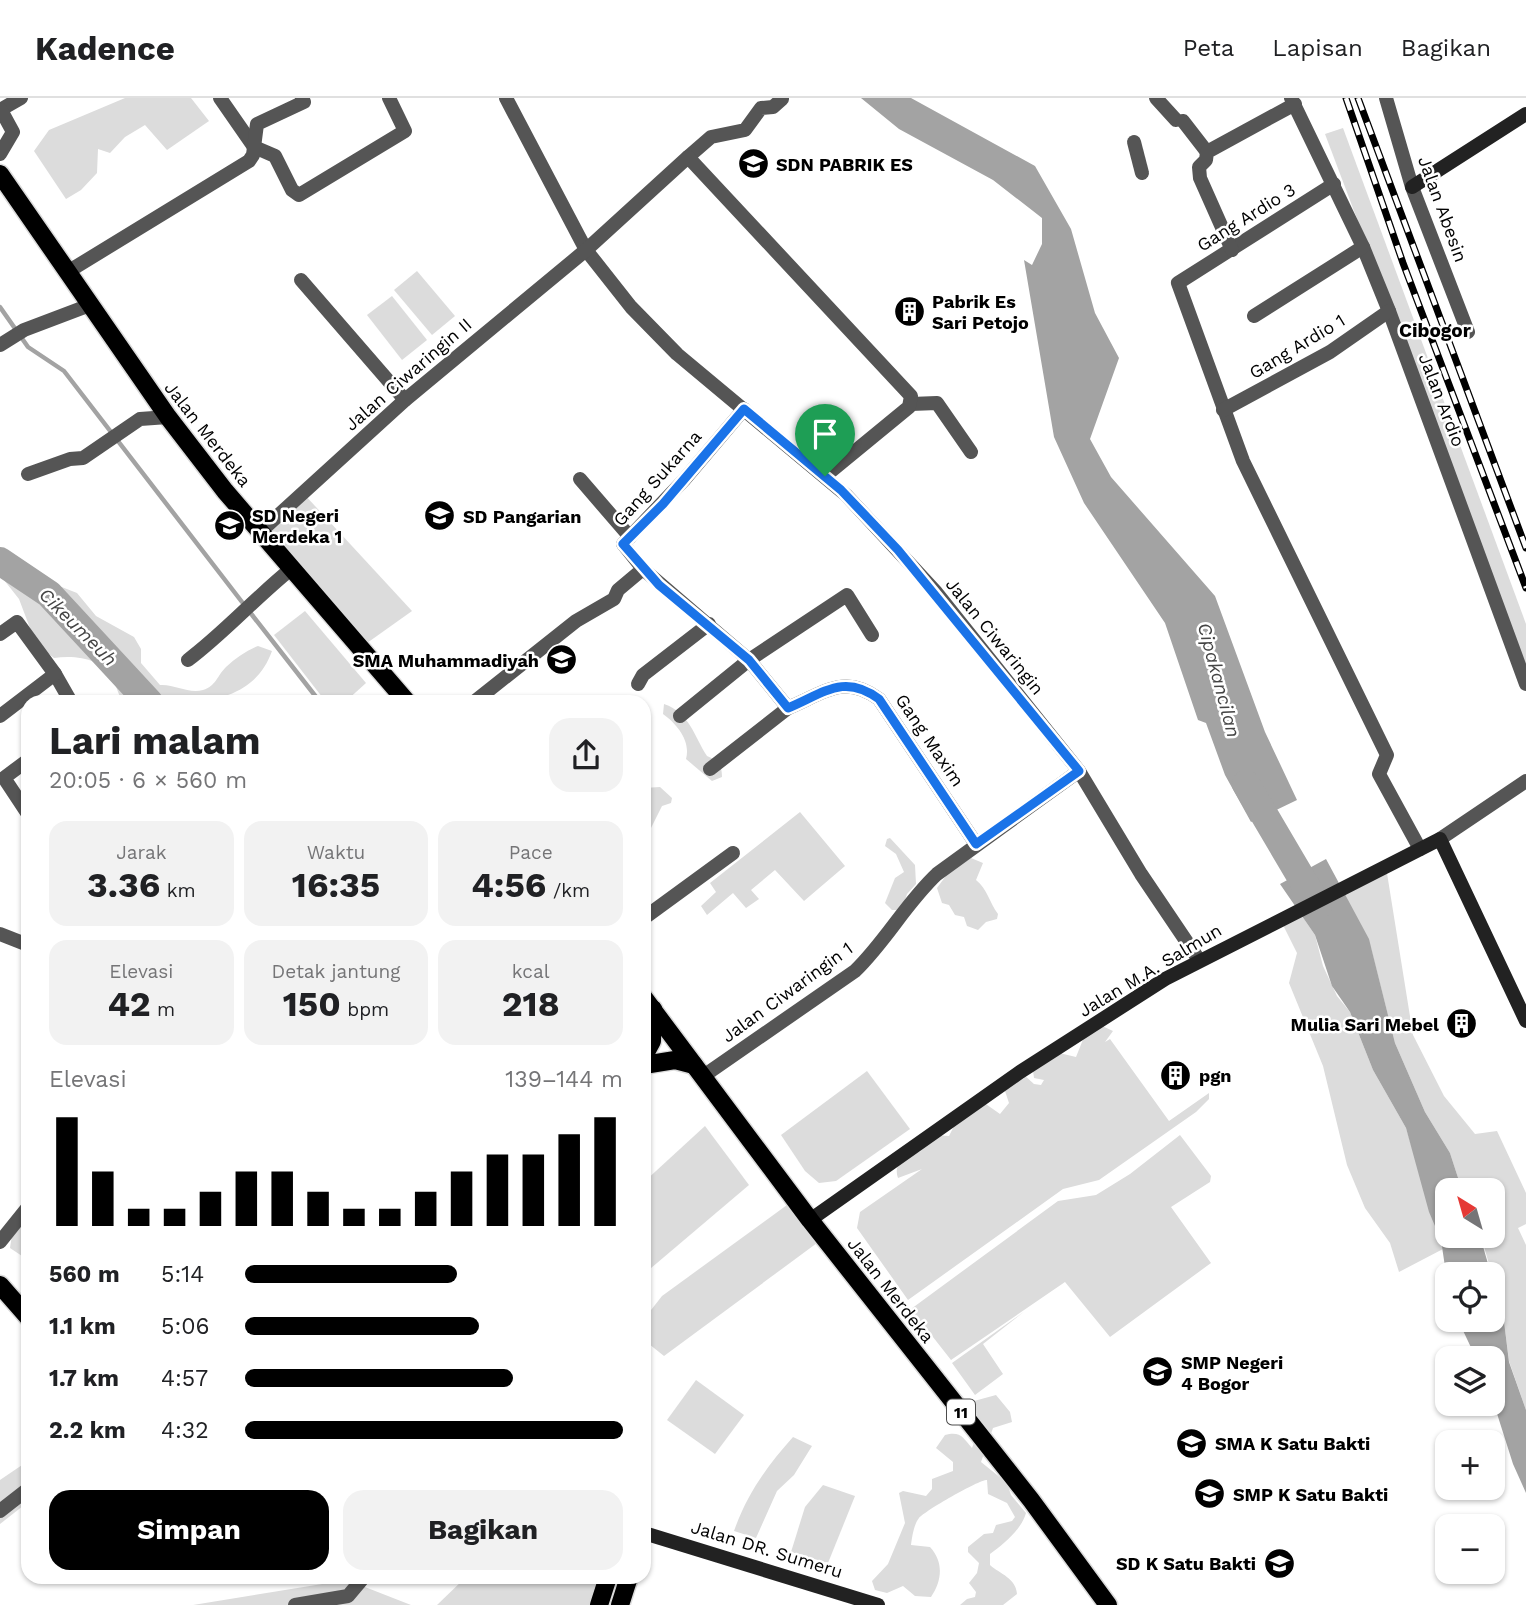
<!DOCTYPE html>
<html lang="id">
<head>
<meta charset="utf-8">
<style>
  body { margin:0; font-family:"Work Sans",sans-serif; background:#f2f2f2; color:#202124; height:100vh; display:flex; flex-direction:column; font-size:26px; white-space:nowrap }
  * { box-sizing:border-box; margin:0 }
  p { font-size:23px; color:#757577 }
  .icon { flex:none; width:38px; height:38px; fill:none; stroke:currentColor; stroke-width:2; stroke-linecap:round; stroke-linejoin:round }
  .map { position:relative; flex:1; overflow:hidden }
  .side { position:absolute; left:21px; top:597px; width:630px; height:889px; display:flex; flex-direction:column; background:#fff; border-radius:21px; box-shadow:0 2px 5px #0004 }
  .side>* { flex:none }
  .needle { width:46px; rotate:323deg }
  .tools { position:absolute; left:1435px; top:1080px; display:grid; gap:14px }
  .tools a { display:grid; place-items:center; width:70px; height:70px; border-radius:14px; background:#fff; box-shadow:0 2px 5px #0004; font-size:35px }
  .pin { position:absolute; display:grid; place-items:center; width:60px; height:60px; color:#fff; margin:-72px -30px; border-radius:50% 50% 50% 0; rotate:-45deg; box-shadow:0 0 7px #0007 }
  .pin .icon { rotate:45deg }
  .round { display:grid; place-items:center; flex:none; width:74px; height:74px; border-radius:21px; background:#f2f2f2 }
  .overview { display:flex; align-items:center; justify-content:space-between; height:119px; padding:0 28px }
  h1 { font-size:38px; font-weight:700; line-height:52px }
  .figures { display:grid; grid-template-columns:repeat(3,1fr); gap:10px; height:119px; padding:7px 28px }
  .figures div { display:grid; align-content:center; border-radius:18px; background:#f2f2f2; text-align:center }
  .figures b { font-size:35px; font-weight:700 }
  .figures small { font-size:19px; font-weight:400 }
  .figures p { font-size:19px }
  .chart { height:196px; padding:14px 28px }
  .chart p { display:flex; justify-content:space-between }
  .chart svg { width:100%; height:126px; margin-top:7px; stroke:#000; stroke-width:6 }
  .primary-button { display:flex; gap:14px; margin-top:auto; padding:14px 28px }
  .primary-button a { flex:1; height:80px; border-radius:21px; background:#000; color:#fff; font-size:28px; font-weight:700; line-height:80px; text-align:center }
  .primary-button a+a { background:#f2f2f2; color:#202124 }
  ul { padding:0 28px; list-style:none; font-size:23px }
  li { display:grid; grid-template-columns:112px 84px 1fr; align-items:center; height:52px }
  li i { height:18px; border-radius:9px; background:#000 }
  header { display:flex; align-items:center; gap:42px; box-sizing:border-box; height:98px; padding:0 35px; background:#fff; border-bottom:2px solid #e0e0e0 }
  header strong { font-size:33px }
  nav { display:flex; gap:38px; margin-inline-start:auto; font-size:24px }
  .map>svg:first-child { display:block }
</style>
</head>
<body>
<header>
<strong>Kadence</strong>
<nav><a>Peta</a><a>Lapisan</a><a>Bagikan</a></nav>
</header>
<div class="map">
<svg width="1526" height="1507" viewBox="0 0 1526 1507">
  <rect width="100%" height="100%" fill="#fff"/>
  <!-- green -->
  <g fill="#dcdcdc">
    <path d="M125 0H191L209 23 167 52 145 27 125 39 110 55 98 51 97 75 81 92 66 101 34 53 49 32Z"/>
    <path d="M1343 30 1526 526V569L1325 36Z"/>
    <path d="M417 173 455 218 432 237 394 192Z"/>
    <path d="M392 198 427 242 402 262 367 217Z"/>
    <path d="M303 395 412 513 360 550 260 434Z"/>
    <path d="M0 450 21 473 77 495 96 518 134 539 141 551V565L160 587C175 586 188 596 203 592 216 588 217 578 226 569 236 560 246 553 258 548L272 553C264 575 250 589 228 597V604H124C118 597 118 592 114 584 104 560 76 557 54 560L36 546 19 501 0 477Z"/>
    <path d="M305 513 366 585 345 604H326L274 537Z"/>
    <path d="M664 606C690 615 694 638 707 658 718 663 722 667 722 679L712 683 686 661C691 643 677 626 663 616Z"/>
    <path d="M660 689 672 700 671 705 662 708 649 734H644V690Z"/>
    <path d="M800 714 845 768 804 803 775 772 751 792 759 801 746 810 733 795 707 817 701 808 716 794 710 785Z"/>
    <path d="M890 740 915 767 916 786 907 796 902 812H892L885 805 895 780 904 774 896 756 885 748 887 741Z"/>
    <path d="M971 760 983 765 976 782C988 792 989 804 998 816L997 821 986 824 978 832 967 828 964 819 955 817 949 807 942 805 937 790 948 775Z"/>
    <path d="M1386 769 1413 937 1444 998 1475 1036 1497 1033 1526 1095V1126L1518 1130 1526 1147V1312L1509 1263 1503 1215 1481 1138H1493V1092H1462L1450 1055 1425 1014 1395 945 1371 850 1341 791Z"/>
    <path d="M1298 812 1315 837 1323 868 1337 898 1350 914 1373 972 1406 1030 1443 1151 1399 1174 1390 1145 1365 1110 1347 1067 1323 968 1289 885 1297 855 1280 821Z"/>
    <path d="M1100 927 1113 933 1105 944 1110 941 1169 1023 1209 995V1001L1196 1014 1099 1082 1063 1091 908 1202 857 1130 860 1114 922 1071 898 1080C892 1064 909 1058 921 1053L924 1046 934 1037 949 1038 955 1026 983 1004 1000 1016 1009 1005 1005 993 1024 977 1034 986 1041 987 1044 982 1034 980 1033 973 1055 954 1076 959 1086 934Z"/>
    <path d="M867 973 910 1031 836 1083 819 1085 805 1073 781 1037Z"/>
    <path d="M705 1028 749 1087 644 1176V1084Z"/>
    <path d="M1180 1037 1211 1078 1210 1084 1171 1109 1211 1165 1110 1239 1065 1184 951 1262 911 1211 1058 1103 1096 1097 1130 1076Z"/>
    <path d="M787 1107 817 1145 664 1258 644 1242V1221L662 1198Z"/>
    <path d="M28 1117V1162L10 1150 12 1137Z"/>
    <path d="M1025 1213 983 1246 1003 1276 975 1297 952 1265Z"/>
    <path d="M696 1282 744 1317 715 1356 667 1322Z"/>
    <path d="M996 1297 1010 1314 1012 1324 993 1330 981 1364 1007 1385 1011 1397 1026 1415C1021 1432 1004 1446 990 1456V1467C1000 1476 1016 1480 1017 1496L1003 1507H960L967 1501 975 1499 976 1494 969 1485 977 1475 979 1465 968 1454V1449L984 1436 993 1435 996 1427 1012 1423 1015 1419 1007 1405 988 1396 987 1382C978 1382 925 1413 919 1420 914 1426 912 1439 911 1447L930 1449C944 1464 942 1483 931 1499L915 1498 903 1488 887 1495 875 1492 872 1483 888 1466 905 1425 899 1395 903 1393 926 1398 932 1391V1381L953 1373V1364L936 1350 945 1337C961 1333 963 1340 972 1350L979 1332 974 1303Z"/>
    <path d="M793 1339 812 1348 794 1377 777 1393 756 1440 734 1433C747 1396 767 1368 793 1339Z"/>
    <path d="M28 1363V1404L0 1426V1382Z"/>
    <path d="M823 1387 855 1398 828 1465 791 1454 805 1409Z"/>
    <path d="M466 1479H601L591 1507H437Z"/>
    <path d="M347 1482 411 1507H193Z"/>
  </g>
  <!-- water -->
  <g fill="#a3a3a3">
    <path d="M861 0H911L1035 68 1071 131 1095 215 1119 260 1090 341 1111 379 1215 498 1265 634 1297 702 1251 724 1225 677 1206 625 1198 622 1165 525 1084 405 1054 339 1024 162 1032 167 1042 146V120L993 82 899 31Z"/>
    <path d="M1326 761 1369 841 1395 945 1425 1014 1450 1055 1462 1092H1447V1138H1480L1491 1176H1447V1182L1441 1142 1429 1114 1406 1030 1373 972 1350 914 1332 888 1315 837 1280 786Z"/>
    <path d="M1493 1180 1503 1215 1509 1264 1526 1312V1395L1513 1366 1493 1303V1260H1476L1458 1222H1493Z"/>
  </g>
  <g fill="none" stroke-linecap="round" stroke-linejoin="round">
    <!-- stream -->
    <g stroke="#a3a3a3" stroke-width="4.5">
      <path d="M0 209 28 249 64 273 242 504"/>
      <path d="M249 513 320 604"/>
    </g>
    <!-- river -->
    <g stroke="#a3a3a3" stroke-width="28">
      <path d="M0 463 49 496 149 604"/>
      <path d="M1246 686 1318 808"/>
    </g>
    <defs>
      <g id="primary">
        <path d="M0 76 168 319 225 393 407 604"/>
        <path d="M644 900 810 1122 1031 1402 1108 1507"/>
        <path d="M644 958 652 943 653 911"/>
        <path d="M644 967 675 962 694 967"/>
        <path d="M0 1187 28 1219"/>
        <path d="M599 1507 608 1479"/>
        <path d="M620 1507 629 1479"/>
      </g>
    </defs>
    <!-- primary casing -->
    <use href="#primary" stroke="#dbdbdb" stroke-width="21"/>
    <!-- street -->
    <g stroke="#555" stroke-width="14">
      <path d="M220 0 254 49 275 58 292 92 299 97 405 33 389 0"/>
      <path d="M506 0 586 152 631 209 677 256 846 397 936 494 1079 673 1141 776 1199 862"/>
      <path d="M1156 0 1176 22"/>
      <path d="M1291 0 1363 149 1389 213 1526 586"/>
      <path d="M1386 0 1412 89 1468 234"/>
      <path d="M0 12 21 0"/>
      <path d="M1183 23 1207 54"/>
      <path d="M1134 44 1142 75"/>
      <path d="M0 56 13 34 1 12"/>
      <path d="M688 59 711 39 745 32 761 10 773 9 782 1"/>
      <path d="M1334 86 1178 185 1243 363 1387 657 1379 676 1420 751"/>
      <path d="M1232 152 1200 80 1199 69 1206 62 1207 54 1295 6"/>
      <path d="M69 173 249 63 253 57 257 26 304 4 302 0"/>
      <path d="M301 182 405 302"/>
      <path d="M1254 218 1363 149"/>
      <path d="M0 247 24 232 90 207"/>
      <path d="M911 306 937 305 971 354"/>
      <path d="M1223 312 1330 254 1389 213"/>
      <path d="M28 376 70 361 83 360 140 321 168 319"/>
      <path d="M580 381 630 439"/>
      <path d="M260 434 405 302 586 152 688 59 911 298 909 309 825 378"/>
      <path d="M643 471 749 562 788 610C824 595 844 575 879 601L976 746"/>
      <path d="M0 536 17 524 55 576 71 604"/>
      <path d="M188 562C224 535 255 500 291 471"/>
      <path d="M638 586 643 577 709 526"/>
      <path d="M474 604 576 523 614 501 618 492 643 471 623 446 684 382 744 311"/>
      <path d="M0 618 55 576"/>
      <path d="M680 618 749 562 847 497 872 537"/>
      <path d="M28 662 4 680 28 716"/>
      <path d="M710 671 788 610"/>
      <path d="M1440 741 1526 683"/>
      <path d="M644 820 733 755"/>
      <path d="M0 836 28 847"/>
      <path d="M702 979 855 873C886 843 906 805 937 776L1079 673"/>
      <path d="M0 1144 28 1109"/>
      <path d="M0 1413 28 1391"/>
      <path d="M295 1507 348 1498 364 1479"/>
    </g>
    <!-- secondary -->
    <g stroke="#222" stroke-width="14">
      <path d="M1412 89 1526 16"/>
      <path d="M810 1122 1020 974 1165 881 1440 741 1526 923"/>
      <path d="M644 1435 878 1507"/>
    </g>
    <!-- primary -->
    <use href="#primary" stroke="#000" stroke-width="18"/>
    <defs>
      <g id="rail">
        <path d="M1346 0 1403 165 1526 490"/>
        <path d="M1358 0 1526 450"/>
      </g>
    </defs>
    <!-- rail casing -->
    <use href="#rail" stroke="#000" stroke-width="7"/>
    <!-- rail -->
    <use href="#rail" stroke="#fff" stroke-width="4.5" stroke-dasharray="13" stroke-linecap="butt"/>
  </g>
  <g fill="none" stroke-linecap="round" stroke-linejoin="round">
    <defs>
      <path id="route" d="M744 311 841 392 898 452 1079 673 976 746 879 601C844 575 824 595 788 610L749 562 659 487 623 446 663 406Z"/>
    </defs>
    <!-- route casing -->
    <use href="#route" stroke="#fff" stroke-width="14"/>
    <!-- route -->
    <use href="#route" stroke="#1a73e8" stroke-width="9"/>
  </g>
  <!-- icons -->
  <defs>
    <symbol id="school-disc" viewBox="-11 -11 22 22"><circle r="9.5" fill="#000" stroke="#fff"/><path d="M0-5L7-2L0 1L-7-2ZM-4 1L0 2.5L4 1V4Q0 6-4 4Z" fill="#fff"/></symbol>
    <symbol id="building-disc" viewBox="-11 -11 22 22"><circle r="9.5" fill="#000" stroke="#fff"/><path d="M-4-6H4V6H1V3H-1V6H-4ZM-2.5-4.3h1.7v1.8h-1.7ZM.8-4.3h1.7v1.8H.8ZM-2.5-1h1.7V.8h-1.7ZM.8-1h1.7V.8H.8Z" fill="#fff"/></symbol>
  </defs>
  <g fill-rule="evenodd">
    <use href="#school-disc" x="736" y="48" width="35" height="35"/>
    <use href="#building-disc" x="892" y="196" width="35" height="35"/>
    <use href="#school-disc" x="422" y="400" width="35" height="35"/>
    <use href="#school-disc" x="212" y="410" width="35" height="35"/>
    <use href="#school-disc" x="544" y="544" width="35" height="35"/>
    <use href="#building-disc" x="1444" y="908" width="35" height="35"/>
    <use href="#building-disc" x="1158" y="960" width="35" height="35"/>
    <use href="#school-disc" x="1140" y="1256" width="35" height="35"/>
    <use href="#school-disc" x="1174" y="1328" width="35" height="35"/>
    <use href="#school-disc" x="1192" y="1378" width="35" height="35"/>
    <use href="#school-disc" x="1262" y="1448" width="35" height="35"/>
  </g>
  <g text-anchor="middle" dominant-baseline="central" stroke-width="5" stroke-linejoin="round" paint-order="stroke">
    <!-- shield labels -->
    <rect fill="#fff" stroke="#4c4c4c" stroke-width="2" x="947" y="1301.5" width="28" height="25" rx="5"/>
    <g font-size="16" font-weight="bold" fill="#000">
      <text x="961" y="1314">11</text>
    </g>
    <!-- poi labels -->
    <g font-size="18" font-weight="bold" fill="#000" stroke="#fff" text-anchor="start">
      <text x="776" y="66">SDN PABRIK ES</text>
      <text x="932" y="203">Pabrik Es<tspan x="932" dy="21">Sari Petojo</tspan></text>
      <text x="252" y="417">SD Negeri<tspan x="252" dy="21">Merdeka 1</tspan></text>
      <text x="463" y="418">SD Pangarian</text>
      <text x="539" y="562" text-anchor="end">SMA Muhammadiyah</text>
      <text x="1439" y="926" text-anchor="end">Mulia Sari Mebel</text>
      <text x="1199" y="977">pgn</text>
      <text x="1181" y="1264">SMP Negeri<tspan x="1181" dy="21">4 Bogor</tspan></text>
      <text x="1215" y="1345">SMA K Satu Bakti</text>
      <text x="1233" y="1396">SMP K Satu Bakti</text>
      <text x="1256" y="1465" text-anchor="end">SD K Satu Bakti</text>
    </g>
    <!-- street labels -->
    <g font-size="18" fill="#000" stroke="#fff">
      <text transform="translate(1443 111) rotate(70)">Jalan Abesin</text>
      <text transform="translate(1246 119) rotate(-32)">Gang Ardio 3</text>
      <text transform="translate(1297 248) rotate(-31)">Gang Ardio 1</text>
      <text transform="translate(408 276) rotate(-41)">Jalan Ciwaringin II</text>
      <text transform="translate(1442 302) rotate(69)">Jalan Ardio</text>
      <text transform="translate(208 336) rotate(52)">Jalan Merdeka</text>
      <text transform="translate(657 380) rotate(-48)">Gang Sukarna</text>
      <text transform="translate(995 538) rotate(51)">Jalan Ciwaringin</text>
      <text transform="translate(930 642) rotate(56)">Gang Maxim</text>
      <text transform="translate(1150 872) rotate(-31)">Jalan M.A. Salmun</text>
      <text transform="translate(787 894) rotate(-36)">Jalan Ciwaringin 1</text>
      <text transform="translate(891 1192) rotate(52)">Jalan Merdeka</text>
      <text transform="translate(767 1451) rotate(17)">Jalan DR. Sumeru</text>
    </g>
    <!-- neighbourhood labels -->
    <g font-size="19" font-weight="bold" fill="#000" stroke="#fff">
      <text x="1435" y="232">Cibogor</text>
    </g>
    <!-- water labels -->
    <g font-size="19" font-style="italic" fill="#444" stroke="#fff">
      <text transform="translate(78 529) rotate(45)">Cikeumeuh</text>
      <text transform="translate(1219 582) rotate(75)">Cipakancilan</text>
    </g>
  </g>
</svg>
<div class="tools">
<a><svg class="needle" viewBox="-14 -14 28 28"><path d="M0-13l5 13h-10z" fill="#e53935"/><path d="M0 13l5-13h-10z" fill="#757577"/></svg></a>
<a><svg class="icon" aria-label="locate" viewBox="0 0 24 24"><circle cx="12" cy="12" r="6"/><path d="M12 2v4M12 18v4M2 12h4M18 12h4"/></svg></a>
<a><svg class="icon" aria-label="layers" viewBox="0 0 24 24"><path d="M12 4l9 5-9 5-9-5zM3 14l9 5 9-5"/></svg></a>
<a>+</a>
<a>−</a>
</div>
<div class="pin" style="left:825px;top:378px;background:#1e9e55"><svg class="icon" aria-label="arrive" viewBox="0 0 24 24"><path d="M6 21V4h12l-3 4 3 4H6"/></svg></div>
<section class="side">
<div class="overview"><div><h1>Lari malam</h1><p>20:05 · 6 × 560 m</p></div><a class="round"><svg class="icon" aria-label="share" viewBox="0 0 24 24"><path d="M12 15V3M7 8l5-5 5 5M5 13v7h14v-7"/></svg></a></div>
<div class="figures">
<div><p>Jarak</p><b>3.36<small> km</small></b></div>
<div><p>Waktu</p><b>16:35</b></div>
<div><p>Pace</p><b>4:56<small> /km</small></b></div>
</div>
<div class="figures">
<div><p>Elevasi</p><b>42<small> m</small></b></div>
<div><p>Detak jantung</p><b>150<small> bpm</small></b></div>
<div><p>kcal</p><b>218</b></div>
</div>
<div class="chart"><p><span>Elevasi</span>139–144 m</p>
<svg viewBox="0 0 160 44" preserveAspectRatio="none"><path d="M5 44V6M15 44V25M25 44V38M35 44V38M45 44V32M55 44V25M65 44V25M75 44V32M85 44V38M95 44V38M105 44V32M115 44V25M125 44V19M135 44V19M145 44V12M155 44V6"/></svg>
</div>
<ul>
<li><b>560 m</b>5:14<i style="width:56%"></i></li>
<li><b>1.1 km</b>5:06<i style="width:62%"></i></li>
<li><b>1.7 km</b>4:57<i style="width:71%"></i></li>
<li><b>2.2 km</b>4:32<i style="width:100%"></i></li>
</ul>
<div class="primary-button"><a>Simpan</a><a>Bagikan</a></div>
</section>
</div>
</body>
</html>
